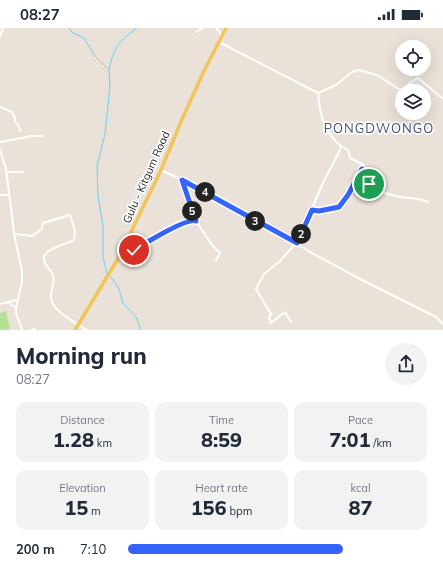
<!DOCTYPE html>
<html lang="en">
<head>
<meta charset="utf-8">
<style>
  body { margin:0; font-family:Mulish,sans-serif; background:#f2f2f3; color:#1f2937; height:100vh; display:flex; flex-direction:column; font-size:15px; white-space:nowrap }
  * { box-sizing:border-box; margin:0 }
  p { font-size:13px; color:#747a83 }
  .icon { flex:none; width:22px; height:22px; fill:none; stroke:currentColor; stroke-width:2; stroke-linecap:round; stroke-linejoin:round }
  .map { position:relative; height:302px; overflow:hidden }
  .drawer { display:flex; flex-direction:column; background:#fff; flex:1 }
  .drawer>* { flex:none }
  .buttons { position:absolute; left:395px; top:12px; display:grid; gap:8px }
  .buttons a { display:grid; place-items:center; width:36px; height:36px; border-radius:50%; background:#fff; box-shadow:0 4px 16px #0002; font-size:20px }
  .pin { position:absolute; display:grid; place-items:center; width:34px; height:34px; color:#fff; margin:-17px; border:2px solid #fff; border-radius:50%; box-shadow:0 1px 4px #0007 }
  .km { position:absolute; width:20px; height:20px; margin:-10px; border-radius:50%; background:#222; color:#fff; font-size:11px; line-height:20px; text-align:center }
  .round { display:grid; place-items:center; flex:none; width:42px; height:42px; border-radius:21px; background:#f2f2f3 }
  .head { display:flex; align-items:center; justify-content:space-between; height:68px; padding:0 16px }
  h1 { font-size:22px; font-weight:800; line-height:30px }
  .stats { display:grid; grid-template-columns:repeat(3,1fr); gap:6px; height:68px; padding:4px 16px }
  .stats div { display:grid; align-content:center; border-radius:10px; background:#f2f2f3; text-align:center }
  .stats b { font-size:20px; font-weight:800 }
  .stats small { font-size:11px; font-weight:400 }
  .stats p { font-size:11px }
  ul { padding:0 16px; list-style:none; font-size:13px }
  li { display:grid; grid-template-columns:64px 48px 1fr; align-items:center; height:30px }
  li i { height:10px; border-radius:5px; background:#3464fb }
  .status { display:flex; justify-content:space-between; align-items:center; height:28px; padding:0 20px; background:#fff; direction:ltr }
  .status svg { height:11px; fill:currentColor }
  .map>svg:first-child { display:block }
</style>
</head>
<body>
<div class="status"><b>08:27</b><svg viewBox="0 0 49 12"><path d="M0 12V9h3v3zM5 12V6h3v6zM10 12V3h3v9zM15 12V0h3v12zM26 1h20v11H26zM47 4h2v5h-2z"/></svg></div>
<div class="map">
<svg width="443" height="302" viewBox="0 0 443 302">
  <rect width="100%" height="100%" fill="#eae2d8"/>
  <!-- green -->
  <path fill="#b2e293" d="M6 283 10 301 0 302V285Z"/>
  <g fill="none" stroke-linecap="round" stroke-linejoin="round">
    <!-- stream -->
    <g stroke="#68d2ef" stroke-width="1">
      <path d="M69 0 73 5 84 10 95 28 109 42 110 57 105 106 97 138 98 168 103 198V229L107 246"/>
      <path d="M109 42C114 19 118 14 137 0"/>
      <path d="M111 249 119 261 123 275 136 289 141 302"/>
    </g>
    <!-- minor -->
    <g stroke="#fff" stroke-width="2">
      <path d="M216 0 222 7"/>
      <path d="M196 4 202 0"/>
      <path d="M0 9 3 0"/>
      <path d="M219 14 318 65"/>
      <path d="M403 63 410 55 418 50 442 70"/>
      <path d="M0 79 12 84 15 90V93L18 97 20 103"/>
      <path d="M0 114 32 108H43"/>
      <path d="M0 122 6 141 13 196 14 206 22 243V254L16 280V285L22 302"/>
      <path d="M362 141C364 146 366 153 371 158 378 164 400 170 410 170 417 171 422 171 428 174"/>
      <path d="M161 142 182 152 253 191 283 207 308 223 364 253 436 289 443 296"/>
      <path d="M7 144H23"/>
      <path d="M182 153 196 193 212 217 220 225 216 232"/>
      <path d="M0 167H9"/>
      <path d="M313 182 319 183 339 179 348 167 364 137 350 130 348 122 341 118"/>
      <path d="M14 206 32 208 42 201V198L43 195 70 187 75 203 74 212C67 216 47 220 44 228 42 236 51 241 53 247 55 253 52 260 51 266 49 281 68 289 78 297"/>
      <path d="M297 215 322 157 339 124 341 118C323 103 320 87 318 65L336 57 352 44 358 42 377 47 402 63"/>
      <path d="M121 228C134 222 185 190 195 192"/>
      <path d="M9 275 16 280"/>
      <path d="M0 276 17 272"/>
      <path d="M291 294 285 284 271 295 269 290 271 286 256 261 264 246 280 233 296 215"/>
      <path d="M78 297 87 302"/>
      <path d="M31 302 35 301"/>
    </g>
    <!-- primary -->
    <path stroke="#f1c556" stroke-width="3.5" d="M75 302 119 229 161 142 180 96 203 45 226 0"/>
  </g>
  <g fill="none" stroke-linecap="round" stroke-linejoin="round">
    <defs>
      <path id="route" d="M134 222C144 216 187 189 196 193L182 152 297 215 312 182 319 183 339 179 348 167 362 141 369 156"/>
    </defs>
    <!-- route casing -->
    <use href="#route" stroke="#fff" stroke-width="8"/>
    <!-- route -->
    <use href="#route" stroke="#3464fb" stroke-width="5"/>
  </g>
  <g text-anchor="middle" dominant-baseline="central" stroke-width="3.5" stroke-linejoin="round" paint-order="stroke">
    <!-- street labels -->
    <g font-size="11" fill="#272727" stroke="#fff">
      <text transform="translate(146 149) rotate(-66)">Gulu - Kitgum Road</text>
    </g>
    <!-- quarter labels -->
    <g font-size="13" letter-spacing="1" fill="#485378" stroke="#fff">
      <text x="379" y="100">PONGDWONGO</text>
    </g>
  </g>
</svg>
<div class="buttons">
<a><svg class="icon" aria-label="locate" viewBox="0 0 24 24"><circle cx="12" cy="12" r="6"/><path d="M12 2v4M12 18v4M2 12h4M18 12h4"/></svg></a>
<a><svg class="icon" aria-label="layers" viewBox="0 0 24 24"><path d="M12 4l9 5-9 5-9-5zM3 14l9 5 9-5"/></svg></a>
</div>
<div class="pin" style="left:369px;top:156px;background:#1e9e55"><svg class="icon" aria-label="arrive" viewBox="0 0 24 24"><path d="M6 21V4h12l-3 4 3 4H6"/></svg></div>
<div class="pin" style="left:134px;top:222px;background:#d93025"><svg class="icon" aria-label="check" viewBox="0 0 24 24"><path d="M5 12l5 5 9-10"/></svg></div>
<b class="km" style="left:301px;top:206px">2</b>
<b class="km" style="left:255px;top:193px">3</b>
<b class="km" style="left:205px;top:164px">4</b>
<b class="km" style="left:192px;top:183px">5</b>
</div>
<section class="drawer">
<div class="head"><div><h1>Morning run</h1><p>08:27</p></div><a class="round"><svg class="icon" aria-label="share" viewBox="0 0 24 24"><path d="M12 15V3M7 8l5-5 5 5M5 13v7h14v-7"/></svg></a></div>
<div class="stats">
<div><p>Distance</p><b>1.28<small> km</small></b></div>
<div><p>Time</p><b>8:59</b></div>
<div><p>Pace</p><b>7:01<small> /km</small></b></div>
</div>
<div class="stats">
<div><p>Elevation</p><b>15<small> m</small></b></div>
<div><p>Heart rate</p><b>156<small> bpm</small></b></div>
<div><p>kcal</p><b>87</b></div>
</div>
<ul>
<li><b>200 m</b>7:10<i style="width:72%"></i></li>
</ul>
</section>
</body>
</html>
